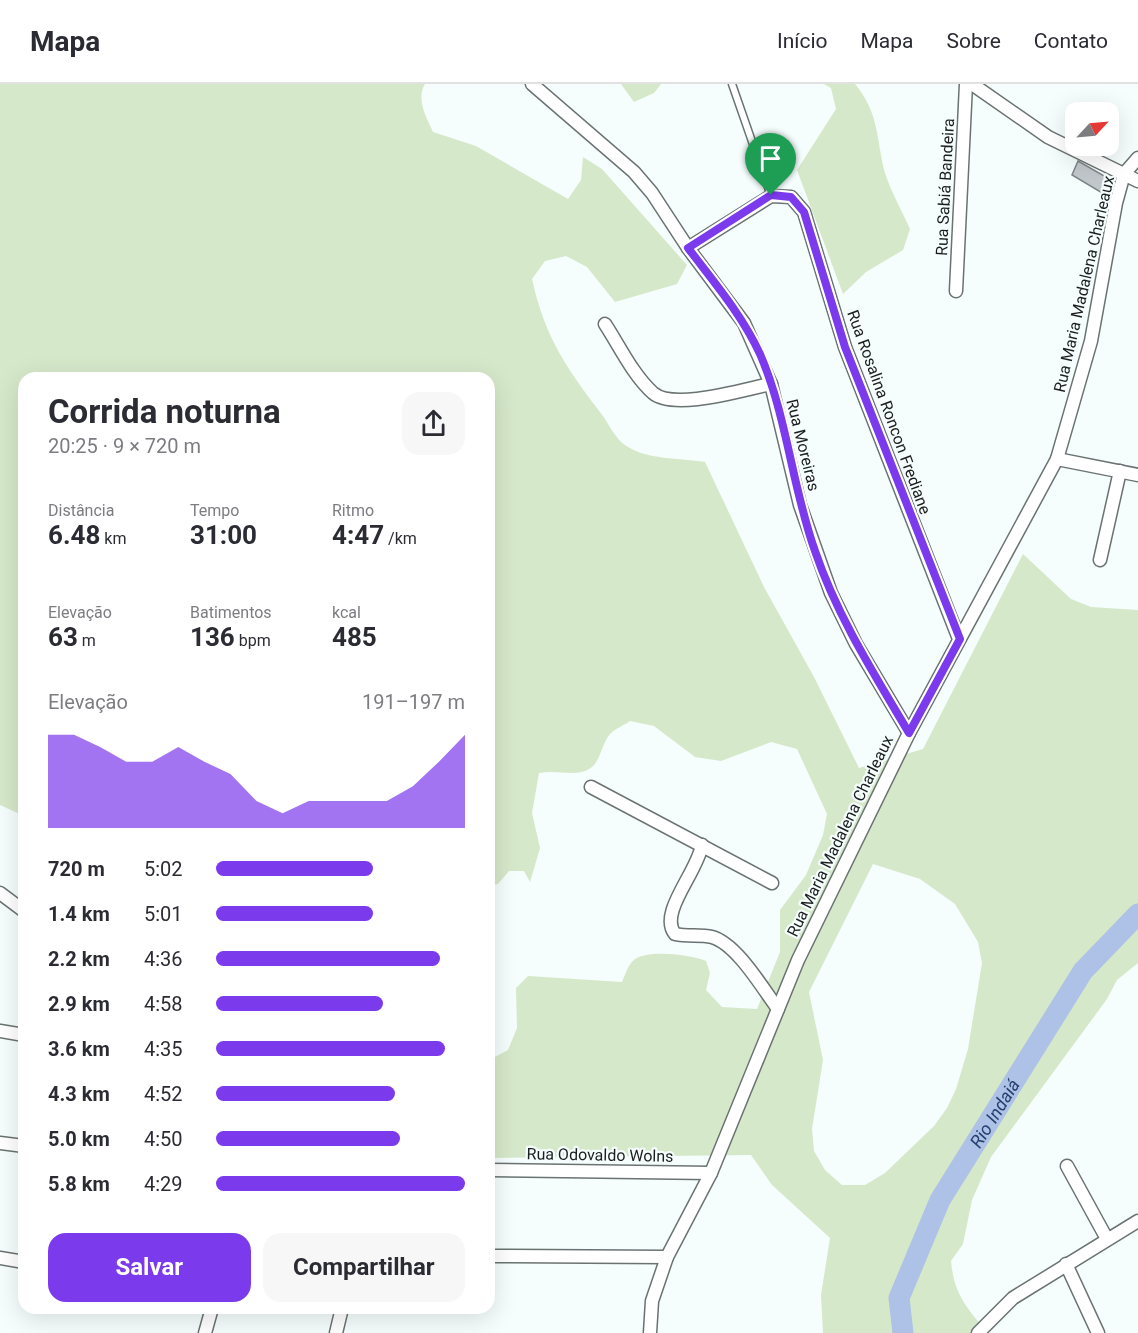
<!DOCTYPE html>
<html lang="pt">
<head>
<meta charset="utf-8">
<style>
  body { margin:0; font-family:Roboto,sans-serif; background:#f7f7f7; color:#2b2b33; height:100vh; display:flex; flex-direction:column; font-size:22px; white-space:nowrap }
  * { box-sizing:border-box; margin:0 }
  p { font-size:20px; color:#7c7c81 }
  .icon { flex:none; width:33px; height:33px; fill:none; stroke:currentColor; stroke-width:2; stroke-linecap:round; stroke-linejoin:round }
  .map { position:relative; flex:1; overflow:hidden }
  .details { position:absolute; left:18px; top:288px; width:477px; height:942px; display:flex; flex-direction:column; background:#fff; border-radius:18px; box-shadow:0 6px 24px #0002 }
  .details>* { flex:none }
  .needle { width:39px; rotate:64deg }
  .tools { position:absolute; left:1065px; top:18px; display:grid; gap:12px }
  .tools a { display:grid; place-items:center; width:54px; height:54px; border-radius:12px; background:#fff; box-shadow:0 6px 24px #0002; font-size:30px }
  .pin { position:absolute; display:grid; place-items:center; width:51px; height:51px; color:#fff; margin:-62px -26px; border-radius:50% 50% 50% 0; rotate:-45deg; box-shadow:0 0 6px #0007 }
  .pin .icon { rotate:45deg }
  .round { display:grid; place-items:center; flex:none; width:63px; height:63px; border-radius:18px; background:#f7f7f7 }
  .overview { display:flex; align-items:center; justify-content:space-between; height:102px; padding:0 30px }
  h1 { font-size:33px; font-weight:700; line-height:45px }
  .metrics { display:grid; grid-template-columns:repeat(3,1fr); gap:9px; height:102px; padding:6px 30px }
  .metrics div { display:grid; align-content:center }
  .metrics b { font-size:26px; font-weight:700 }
  .metrics small { font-size:16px; font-weight:400 }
  .metrics p { font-size:16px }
  .chart { height:168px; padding:12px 30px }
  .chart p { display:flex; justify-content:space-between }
  .chart svg { width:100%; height:108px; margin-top:6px; fill:#7c3aed; opacity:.7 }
  .button { display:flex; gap:12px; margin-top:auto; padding:12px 30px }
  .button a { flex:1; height:69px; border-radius:18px; background:#7c3aed; color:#fff; font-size:24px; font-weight:700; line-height:69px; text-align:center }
  .button a+a { background:#f7f7f7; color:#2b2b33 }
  ul { padding:0 30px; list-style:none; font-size:20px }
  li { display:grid; grid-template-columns:96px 72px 1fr; align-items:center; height:45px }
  li i { height:15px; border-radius:8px; background:#7c3aed }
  header { display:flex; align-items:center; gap:36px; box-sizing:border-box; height:84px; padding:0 30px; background:#fff; border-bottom:2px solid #e1e1e2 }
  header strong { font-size:28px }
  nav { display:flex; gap:33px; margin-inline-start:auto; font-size:21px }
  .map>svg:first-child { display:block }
</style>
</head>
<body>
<header>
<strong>Mapa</strong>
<nav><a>Início</a><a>Mapa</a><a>Sobre</a><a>Contato</a></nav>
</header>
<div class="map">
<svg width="1138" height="1249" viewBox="0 0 1138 1249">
  <rect width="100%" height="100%" fill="#f5fdfd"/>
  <!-- green -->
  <g fill="#d6e8ca" fill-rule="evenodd">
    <path d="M0 0H425C416 15 426 33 433 48L476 62 568 115 581 96 583 73 602 85 687 181 677 200 615 218 587 183 566 172 545 177 532 195C545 254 567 285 603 332 609 341 616 355 625 361 645 376 681 374 705 378L764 503 814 593 859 684 923 665 1023 470 1071 515 1091 523 1138 526V879L1117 896 1107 915 991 1073 972 1116 963 1160 951 1177C954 1211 967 1224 988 1249H823L821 1211 830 1154 772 1101 751 1071 489 1074V976L508 966 517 944 516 904 528 892 622 898C625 891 628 881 634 876 647 865 691 871 706 877L710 889 706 906 722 923 757 925 780 868V826L806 791 823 751 827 730 797 665 771 658 721 677 695 673 654 642 630 637C625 641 614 645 610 650 597 666 603 688 573 689 561 689 551 687 539 689L532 729 540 764 530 798 524 787H509L498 800 489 802V294H24V732L0 721ZM873 780 920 795 955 820 978 858 982 879 968 965 956 1005 947 1024 934 1042 885 1089 865 1101H842L825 1086 814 1067 812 1045 823 976 809 908Z"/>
    <path d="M621 0H661L654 9 634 18Z"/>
    <path d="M824 0H855C880 30 876 56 885 89 891 108 902 127 910 145L903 166 866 188 843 210 797 86 836 25 831 4Z"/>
  </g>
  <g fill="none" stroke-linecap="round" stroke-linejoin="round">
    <!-- river -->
    <path stroke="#adc2e6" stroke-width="21" id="s1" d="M903 1249 899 1214 940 1116 1083 887 1138 830"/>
  </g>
  <!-- building -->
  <path fill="#c1c7ca" stroke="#7e8487" stroke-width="1.5" d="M1078 77 1113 97 1109 113 1072 91Z"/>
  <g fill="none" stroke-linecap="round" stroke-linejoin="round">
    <defs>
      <path id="service" d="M732 0 771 112"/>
      <g id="minor">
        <path d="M532 0 634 88 652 109 688 164 744 239 771 300 800 421 831 509 856 560 909 649"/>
        <path d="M972 0 1048 53 1138 97"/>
        <path d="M688 164 771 112 791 113 804 128 845 263 959 555"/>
        <path d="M956 207 966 0"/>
        <path d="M605 240C620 263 633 291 653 309 674 327 745 305 771 300"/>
        <path d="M1057 375 1138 391"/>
        <path d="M1100 476 1120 387"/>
        <path d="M591 703 772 799"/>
        <path d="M702 761C697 789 658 829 675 850 688 853 700 850 712 853 737 860 763 905 778 925"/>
        <path d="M0 809 24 827"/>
        <path d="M0 947 24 951"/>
        <path d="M0 1059 24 1062"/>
        <path d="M1067 1082 1107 1155"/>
        <path d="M489 1086 711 1089"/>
        <path d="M489 1172 667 1173"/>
        <path d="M0 1174 24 1178"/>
        <path d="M1066 1180 1098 1249"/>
        <path d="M205 1249 212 1224"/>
        <path d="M336 1249 342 1224"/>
        <path d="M650 1249 652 1217 667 1173 711 1089 798 876 909 649 1057 375 1091 257 1116 119 1124 90 1138 74"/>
        <path d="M978 1249 1013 1214 1138 1137"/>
      </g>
    </defs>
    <!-- service casing -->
    <use href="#service" stroke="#6b7272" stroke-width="9"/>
    <!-- minor casing -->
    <use href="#minor" stroke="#6b7272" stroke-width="15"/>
    <!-- service -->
    <use href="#service" stroke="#fff" stroke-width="6"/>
    <!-- minor -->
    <use href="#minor" stroke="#fff" stroke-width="12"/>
  </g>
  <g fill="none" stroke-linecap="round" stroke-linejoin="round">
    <defs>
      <path id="route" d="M771 111 791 113 804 128 845 263 960 555 909 649C874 590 837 532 815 467 792 403 787 332 760 270 742 231 714 198 688 164Z"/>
    </defs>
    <!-- route casing -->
    <use href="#route" stroke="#fff" stroke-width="12"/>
    <!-- route -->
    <use href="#route" stroke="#7c3aed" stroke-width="8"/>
  </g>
  <g text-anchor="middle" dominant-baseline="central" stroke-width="4.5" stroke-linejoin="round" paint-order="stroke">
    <!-- street labels -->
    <g font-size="16" fill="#1c1e1e" stroke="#f5fdfd">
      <text transform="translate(945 103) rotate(-87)">Rua Sabiá Bandeira</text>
      <text transform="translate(1084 200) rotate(-77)">Rua Maria Madalena Charleaux</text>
      <text transform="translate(889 328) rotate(70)">Rua Rosalina Roncon Frediane</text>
      <text transform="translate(803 361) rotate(76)">Rua Moreiras</text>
      <text transform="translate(840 752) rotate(-64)">Rua Maria Madalena Charleaux</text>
      <text transform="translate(600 1071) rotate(1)">Rua Odovaldo Wolns</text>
    </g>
    <!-- water labels -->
    <g font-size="18" font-style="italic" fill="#26406e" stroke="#f5fdfd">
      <text stroke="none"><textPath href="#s1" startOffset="244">Rio Indaiá</textPath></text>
    </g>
  </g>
</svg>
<div class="tools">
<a><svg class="needle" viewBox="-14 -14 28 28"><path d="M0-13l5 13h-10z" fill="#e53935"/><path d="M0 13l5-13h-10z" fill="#7c7c81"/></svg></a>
</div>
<div class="pin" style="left:771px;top:111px;background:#1e9e55"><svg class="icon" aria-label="arrive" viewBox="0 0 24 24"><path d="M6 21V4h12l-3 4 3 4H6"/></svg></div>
<section class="details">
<div class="overview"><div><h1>Corrida noturna</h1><p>20:25 · 9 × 720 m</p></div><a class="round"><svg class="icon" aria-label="share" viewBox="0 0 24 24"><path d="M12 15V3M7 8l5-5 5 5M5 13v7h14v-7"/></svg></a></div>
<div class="metrics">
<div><p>Distância</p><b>6.48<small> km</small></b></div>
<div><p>Tempo</p><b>31:00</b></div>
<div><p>Ritmo</p><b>4:47<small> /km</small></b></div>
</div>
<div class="metrics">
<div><p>Elevação</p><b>63<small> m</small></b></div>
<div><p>Batimentos</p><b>136<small> bpm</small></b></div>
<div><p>kcal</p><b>485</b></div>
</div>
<div class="chart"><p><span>Elevação</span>191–197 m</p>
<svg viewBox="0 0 160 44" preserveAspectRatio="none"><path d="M0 44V6L10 6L20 11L30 17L40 17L50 11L60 17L70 22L80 33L90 38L100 33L110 33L120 33L130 33L140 27L150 17L160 6V44z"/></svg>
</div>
<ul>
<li><b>720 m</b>5:02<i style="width:63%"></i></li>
<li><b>1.4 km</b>5:01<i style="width:63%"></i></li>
<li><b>2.2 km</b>4:36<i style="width:90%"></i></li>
<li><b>2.9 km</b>4:58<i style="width:67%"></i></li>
<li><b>3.6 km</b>4:35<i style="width:92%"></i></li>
<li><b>4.3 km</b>4:52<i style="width:72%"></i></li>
<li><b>5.0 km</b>4:50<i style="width:74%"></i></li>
<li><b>5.8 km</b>4:29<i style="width:100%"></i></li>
</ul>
<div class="button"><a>Salvar</a><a>Compartilhar</a></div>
</section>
</div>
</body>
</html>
